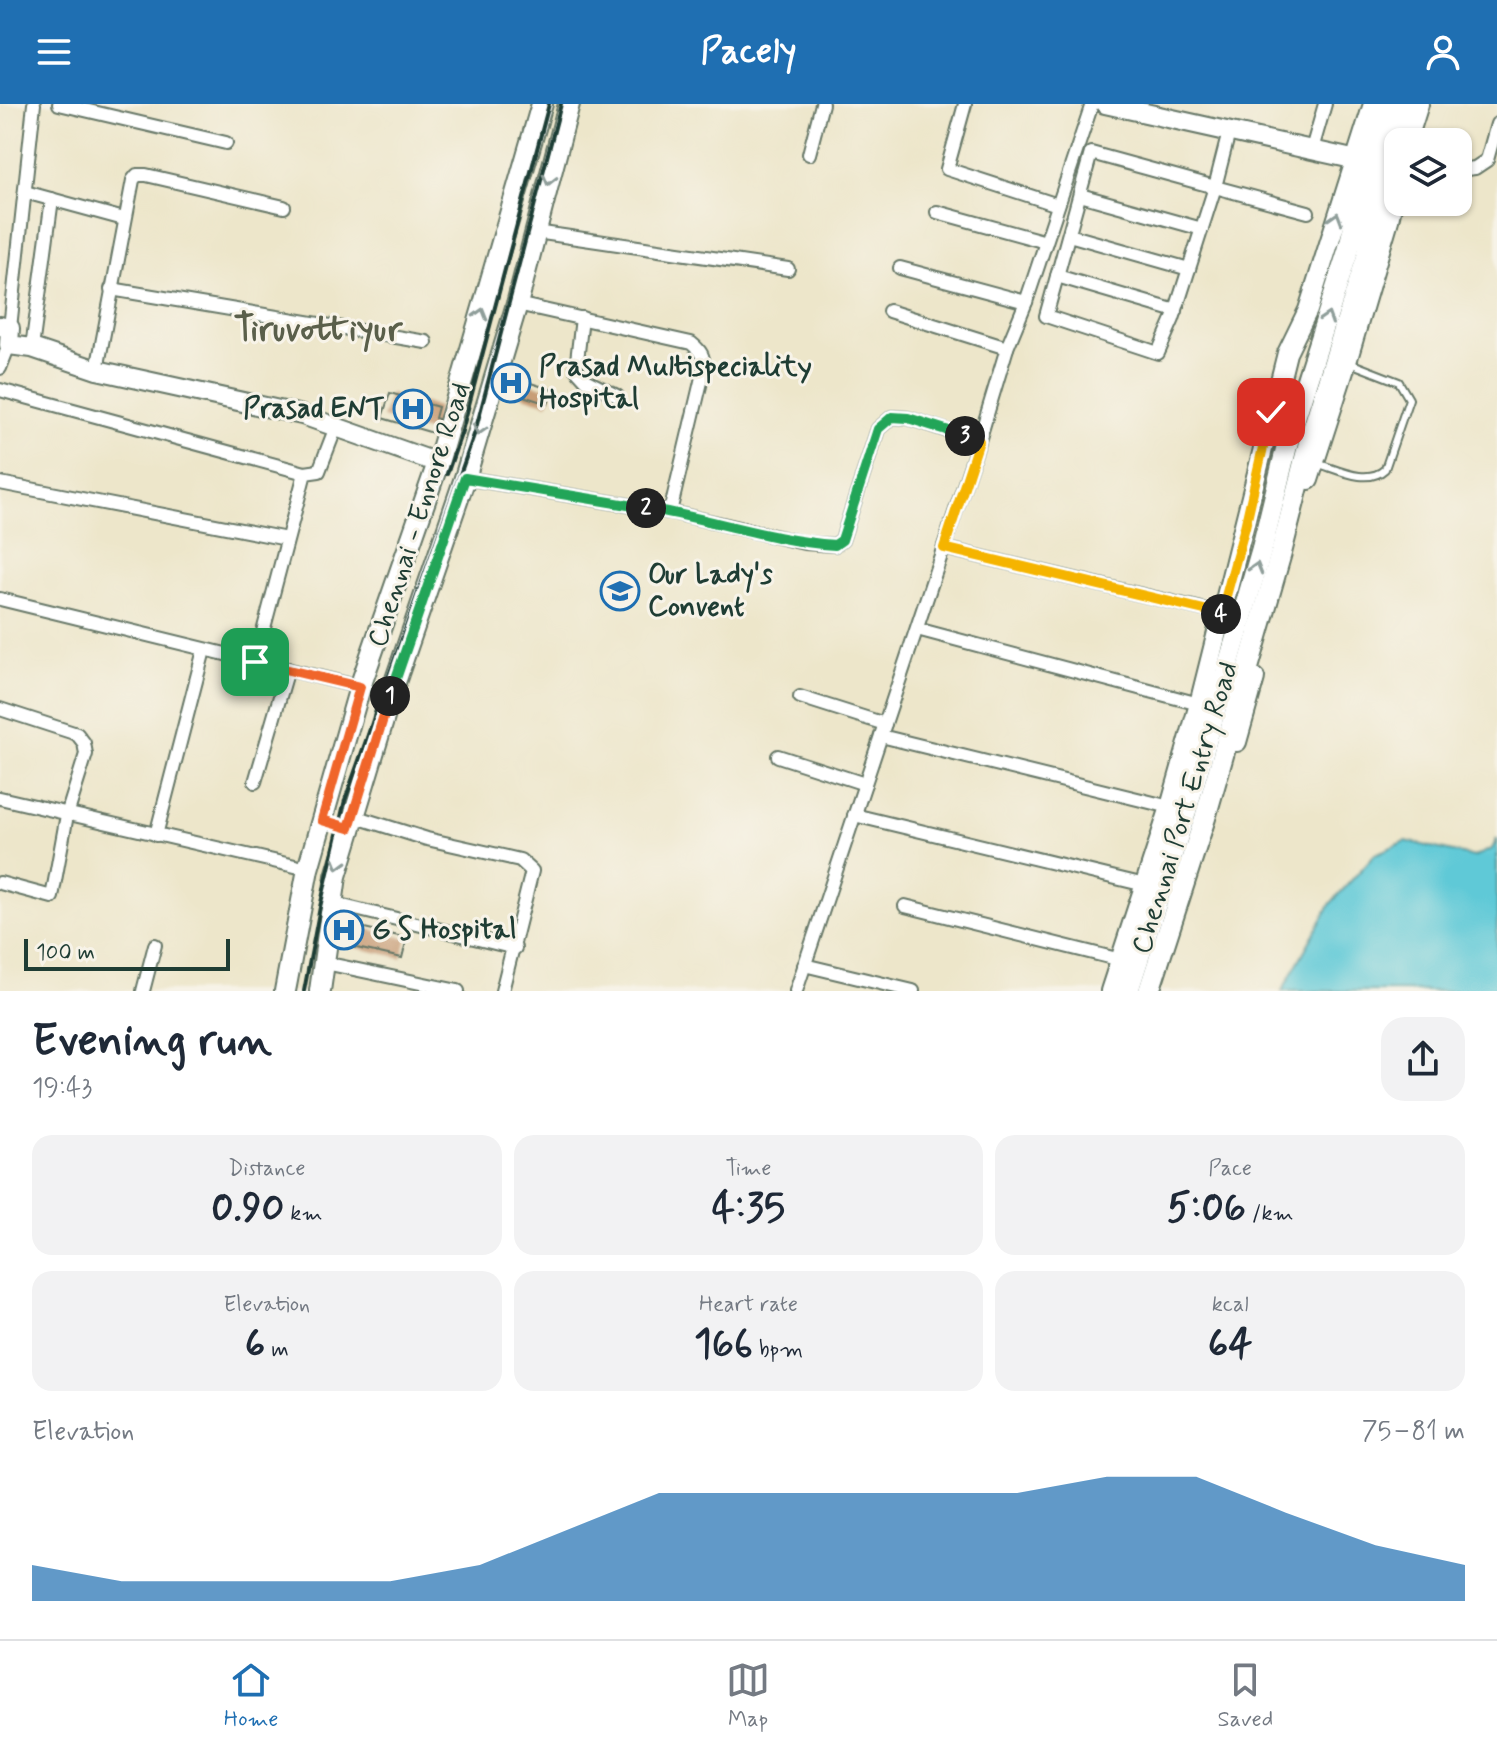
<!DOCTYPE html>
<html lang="en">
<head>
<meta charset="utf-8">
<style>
  body { margin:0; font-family:Mynerve,sans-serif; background:#f2f2f3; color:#1f2937; height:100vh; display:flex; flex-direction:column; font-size:30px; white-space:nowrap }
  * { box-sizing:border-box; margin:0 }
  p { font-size:26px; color:#747a83 }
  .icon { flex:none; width:44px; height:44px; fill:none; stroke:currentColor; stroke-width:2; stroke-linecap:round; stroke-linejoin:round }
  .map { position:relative; height:887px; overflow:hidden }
  .drawer { display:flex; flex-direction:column; background:#fff; flex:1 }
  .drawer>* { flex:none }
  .controls { position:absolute; left:1384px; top:24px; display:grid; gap:16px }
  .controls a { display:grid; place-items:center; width:88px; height:88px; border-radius:16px; background:#fff; box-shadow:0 2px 6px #0004; font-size:40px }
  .scale { position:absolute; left:24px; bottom:20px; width:206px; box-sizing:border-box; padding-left:8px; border:4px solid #1f3d34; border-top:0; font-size:22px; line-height:28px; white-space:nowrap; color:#1f3d34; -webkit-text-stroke:6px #f7f3e8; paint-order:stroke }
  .pin { position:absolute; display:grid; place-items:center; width:68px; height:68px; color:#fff; margin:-34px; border-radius:16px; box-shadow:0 4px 12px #0006 }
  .km { position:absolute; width:40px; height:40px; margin:-20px; border-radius:50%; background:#222; color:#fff; font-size:22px; line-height:40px; text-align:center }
  .round { display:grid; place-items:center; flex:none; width:84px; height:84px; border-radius:24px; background:#f2f2f3 }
  .summary { display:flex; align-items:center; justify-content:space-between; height:136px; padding:0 32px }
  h1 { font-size:44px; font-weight:700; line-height:60px }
  .stats { display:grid; grid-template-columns:repeat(3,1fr); gap:12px; height:136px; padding:8px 32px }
  .stats div { display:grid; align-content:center; border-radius:20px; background:#f2f2f3; text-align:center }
  .stats b { font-size:40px; font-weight:700 }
  .stats small { font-size:22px; font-weight:400 }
  .stats p { font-size:22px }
  .chart { height:224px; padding:16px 32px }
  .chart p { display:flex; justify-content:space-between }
  .chart svg { width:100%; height:144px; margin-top:8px; fill:#1f6fb2; opacity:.7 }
  header { display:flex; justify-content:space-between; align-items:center; height:104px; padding:0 32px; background:#1f6fb2; color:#fff; font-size:36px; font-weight:700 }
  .tabs { display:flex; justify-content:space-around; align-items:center; height:112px; border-top:2px solid #e0e1e3; background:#fff; font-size:22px; color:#747a83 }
  .tabs a { display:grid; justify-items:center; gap:4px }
  .tabs .selected { color:#1f6fb2 }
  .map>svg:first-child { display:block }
</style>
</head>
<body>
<header><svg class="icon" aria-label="menu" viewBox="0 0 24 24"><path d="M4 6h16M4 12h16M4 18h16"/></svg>Pacely<svg class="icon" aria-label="person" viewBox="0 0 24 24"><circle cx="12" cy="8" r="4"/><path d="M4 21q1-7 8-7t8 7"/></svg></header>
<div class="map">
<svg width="1497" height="887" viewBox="0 0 1497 887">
  <rect width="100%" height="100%" fill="#f7f3e8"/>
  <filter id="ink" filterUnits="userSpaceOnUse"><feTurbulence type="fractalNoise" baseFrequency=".0125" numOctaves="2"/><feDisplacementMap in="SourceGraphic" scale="16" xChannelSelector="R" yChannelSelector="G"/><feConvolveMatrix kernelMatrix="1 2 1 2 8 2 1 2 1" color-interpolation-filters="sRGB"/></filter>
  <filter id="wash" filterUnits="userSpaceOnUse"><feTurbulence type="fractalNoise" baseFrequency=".006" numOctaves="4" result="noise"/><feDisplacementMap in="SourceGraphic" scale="32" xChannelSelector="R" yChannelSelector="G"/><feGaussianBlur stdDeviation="1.8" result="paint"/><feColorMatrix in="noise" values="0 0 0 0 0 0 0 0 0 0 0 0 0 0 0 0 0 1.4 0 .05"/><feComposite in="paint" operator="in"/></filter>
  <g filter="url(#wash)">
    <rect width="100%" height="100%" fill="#ede6ca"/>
    <!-- water -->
    <path fill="#5ec9d7" stroke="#3e8386" stroke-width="2" d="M1497 735V887H1282L1331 799 1375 750 1406 737 1474 753 1492 745Z"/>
    <g id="blocks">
      <!-- building -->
      <g fill="#c89d77">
        <path d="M505 271 553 286 548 300 501 285Z"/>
        <path d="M390 289 438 303 435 314 447 318 443 332 382 314Z"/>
        <path d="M339 818 407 834 402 854 334 839Z"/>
      </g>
    </g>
  </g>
  <g filter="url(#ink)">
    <use href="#blocks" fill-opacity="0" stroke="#677868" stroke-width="2"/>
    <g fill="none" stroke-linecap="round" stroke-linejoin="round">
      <defs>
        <path id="lane" d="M1316 359C1337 365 1367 382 1385 365L1409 295 1399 278 1350 259"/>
        <g id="street">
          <path d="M59 0 226 39"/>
          <path d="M965 0 947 65 1058 101"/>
          <path d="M1229 28 1215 83 1091 49 1046 212 1158 249 1173 215 1215 83 1308 108"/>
          <path d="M1312 45 1325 0"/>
          <path d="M809 50 822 0"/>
          <path d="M1458 66 1475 64 1487 56 1497 20"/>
          <path d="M25 88 124 115"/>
          <path d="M1080 91 1202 125"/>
          <path d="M937 108 1046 138"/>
          <path d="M536 128 788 165"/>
          <path d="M1069 131 1189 165"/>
          <path d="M900 164 1026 198"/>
          <path d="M1057 172 1176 207"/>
          <path d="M111 185 426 238"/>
          <path d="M517 200 691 239C701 247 704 252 704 265L670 408"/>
          <path d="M889 207 1007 244"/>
          <path d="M582 214 576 265 587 277 617 292"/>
          <path d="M10 224 34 0"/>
          <path d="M32 244 52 95"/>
          <path d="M0 264 9 241"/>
          <path d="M97 266 133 76 137 71H146L284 103"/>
          <path d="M0 286 305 369"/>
          <path d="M465 374 670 408 804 439 835 441 842 436 878 325 892 313 908 314 979 337"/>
          <path d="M0 379 287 435"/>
          <path d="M944 444 1223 510"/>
          <path d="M0 495 360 583"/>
          <path d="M917 525 1199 600"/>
          <path d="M255 558 305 369 319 367 336 323"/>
          <path d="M800 593 885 620"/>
          <path d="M0 605 77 630 84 639 86 650 67 711 52 793 0 779"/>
          <path d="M881 632 1170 703"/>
          <path d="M778 652 865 680"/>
          <path d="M255 678 288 565"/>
          <path d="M0 694 308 765"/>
          <path d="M854 711 1145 781"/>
          <path d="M353 712 427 735 520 756 532 767 502 887"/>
          <path d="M156 731 204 546"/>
          <path d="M331 799 515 844"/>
          <path d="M905 802 1121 856"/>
          <path d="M325 859 458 887"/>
          <path d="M804 861 913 887"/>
          <path d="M143 887 155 841"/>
          <path d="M796 887 979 337 1007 244 1026 198 1092 0"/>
        </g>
        <g id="secondary">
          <path d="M1105 0 1366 58"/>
          <path d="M1407 38 1419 0"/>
          <path d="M0 222 10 224 9 241 32 244 97 266 302 311 438 359"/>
          <path d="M1309 376 1347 258 1389 116 1398 75"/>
          <path d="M1237 638 1255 574"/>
          <path d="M1110 887 1170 703 1199 600 1287 249 1308 206 1373 0"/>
        </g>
        <g id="primary">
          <path d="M285 887 308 765 360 583 438 359 542 0"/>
          <path d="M320 887 336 772 392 587 465 374 517 200 569 0"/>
          <path d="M1128 887 1186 707 1262 444 1290 329 1348 147 1369 60 1389 0"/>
          <path d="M1149 887 1205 714 1281 449 1310 335 1367 153 1383 64 1407 0"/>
        </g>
      </defs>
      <!-- lane casing -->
      <use href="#lane" stroke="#677868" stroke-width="10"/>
      <!-- street casing -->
      <use href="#street" stroke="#677868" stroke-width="16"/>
      <!-- secondary casing -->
      <use href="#secondary" stroke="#677868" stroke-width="22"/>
      <!-- primary casing -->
      <use href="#primary" stroke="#677868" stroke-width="24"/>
      <!-- lane -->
      <use href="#lane" stroke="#fff" stroke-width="6"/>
      <!-- street -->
      <use href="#street" stroke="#fff" stroke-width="12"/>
      <!-- secondary -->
      <use href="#secondary" stroke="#fff" stroke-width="18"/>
      <!-- primary -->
      <use href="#primary" stroke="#fff" stroke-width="20"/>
      <!-- rail -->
      <g stroke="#1f3d34" stroke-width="4">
        <path d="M447 370 462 327 549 0"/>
        <path d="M304 887 320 803 345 696 475 328 561 0"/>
      </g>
    </g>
    <!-- one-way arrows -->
    <defs><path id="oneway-chevron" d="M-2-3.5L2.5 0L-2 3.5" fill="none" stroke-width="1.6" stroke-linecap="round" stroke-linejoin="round" transform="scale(2)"/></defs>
    <g stroke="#8f9e9a">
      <use href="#oneway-chevron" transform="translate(549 76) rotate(104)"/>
      <use href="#oneway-chevron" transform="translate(1336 114) rotate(-73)"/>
      <use href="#oneway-chevron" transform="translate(481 210) rotate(-74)"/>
      <use href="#oneway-chevron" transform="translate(1327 214) rotate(-72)"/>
      <use href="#oneway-chevron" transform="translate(479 326) rotate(107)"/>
      <use href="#oneway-chevron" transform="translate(1256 464) rotate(-74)"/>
      <use href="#oneway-chevron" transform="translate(339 760) rotate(106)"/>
    </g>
  </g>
  <g fill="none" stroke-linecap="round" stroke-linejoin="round" filter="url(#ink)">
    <defs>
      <path id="split-1" d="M255 558 360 583 322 716 349 724 390 592"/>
      <path id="split-2" d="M390 592 465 374 646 404"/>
      <path id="split-3" d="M646 404C709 414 771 437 835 441L842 436 878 325 892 313 908 314 965 332"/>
      <path id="split-4" d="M965 332 979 337 944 444 1221 510"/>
      <path id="split-5" d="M1221 510 1245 423 1271 308"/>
    </defs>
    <!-- split-1 casing -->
    <use href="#split-1" stroke="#fff" stroke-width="16"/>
    <!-- split-2 casing -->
    <use href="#split-2" stroke="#fff" stroke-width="16"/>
    <!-- split-3 casing -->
    <use href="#split-3" stroke="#fff" stroke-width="16"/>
    <!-- split-4 casing -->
    <use href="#split-4" stroke="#fff" stroke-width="16"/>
    <!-- split-5 casing -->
    <use href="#split-5" stroke="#fff" stroke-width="16"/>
    <!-- split-1 -->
    <use href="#split-1" stroke="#f0652b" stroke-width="10"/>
    <!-- split-2 -->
    <use href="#split-2" stroke="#22a559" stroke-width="10"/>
    <!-- split-3 -->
    <use href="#split-3" stroke="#22a559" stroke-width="10"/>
    <!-- split-4 -->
    <use href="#split-4" stroke="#f5b400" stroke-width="10"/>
    <!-- split-5 -->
    <use href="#split-5" stroke="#f5b400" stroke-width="10"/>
  </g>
  <!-- icons -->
  <defs>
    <symbol id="hospital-ring" viewBox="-11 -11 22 22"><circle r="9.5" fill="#f7f3e8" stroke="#1f6fb2" stroke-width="1.5"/><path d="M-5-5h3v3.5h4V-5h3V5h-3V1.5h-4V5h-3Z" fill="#1f6fb2"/></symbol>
    <symbol id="school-ring" viewBox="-11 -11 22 22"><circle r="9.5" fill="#f7f3e8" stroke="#1f6fb2" stroke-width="1.5"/><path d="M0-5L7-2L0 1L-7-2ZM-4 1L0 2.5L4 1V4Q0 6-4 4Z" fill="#1f6fb2"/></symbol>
  </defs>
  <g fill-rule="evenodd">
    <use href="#hospital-ring" x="489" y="257" width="44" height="44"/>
    <use href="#hospital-ring" x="391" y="283" width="44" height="44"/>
    <use href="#school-ring" x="598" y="465" width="44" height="44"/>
    <use href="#hospital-ring" x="322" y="804" width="44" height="44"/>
  </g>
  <g text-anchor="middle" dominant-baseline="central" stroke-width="6" stroke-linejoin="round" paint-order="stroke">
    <!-- poi labels -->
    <g font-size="28" font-weight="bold" fill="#1f3d34" stroke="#f7f3e8" text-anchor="start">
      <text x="539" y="263">Prasad Multispeciality<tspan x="539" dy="32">Hospital</tspan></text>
      <text x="385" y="305" text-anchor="end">Prasad ENT</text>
      <text x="648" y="471">Our Lady's<tspan x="648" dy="32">Convent</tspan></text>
      <text x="372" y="826">G S Hospital</text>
    </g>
    <!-- street labels -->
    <g font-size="28" fill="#1f3d34" stroke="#f7f3e8">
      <text transform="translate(420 411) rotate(-72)">Chennai - Ennore Road</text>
      <text transform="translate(1186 704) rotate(-73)">Chennai Port Entry Road</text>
    </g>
    <!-- district labels -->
    <g font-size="36" font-weight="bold" fill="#5a5f4b" stroke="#f7f3e8">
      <text x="318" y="226">Tiruvottiyur</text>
    </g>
  </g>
</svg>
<div class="controls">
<a><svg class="icon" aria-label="layers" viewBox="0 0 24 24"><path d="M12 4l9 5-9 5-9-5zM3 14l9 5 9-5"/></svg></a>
</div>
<div class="scale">100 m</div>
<div class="pin" style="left:255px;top:558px;background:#1e9e55"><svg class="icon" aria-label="arrive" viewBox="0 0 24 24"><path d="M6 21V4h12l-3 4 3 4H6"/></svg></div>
<div class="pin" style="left:1271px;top:308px;background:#d93025"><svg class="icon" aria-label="check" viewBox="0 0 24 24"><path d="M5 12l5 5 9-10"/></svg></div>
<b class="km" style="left:390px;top:592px">1</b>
<b class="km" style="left:646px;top:404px">2</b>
<b class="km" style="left:965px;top:332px">3</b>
<b class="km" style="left:1221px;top:510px">4</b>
</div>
<section class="drawer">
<div class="summary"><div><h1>Evening run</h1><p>19:43</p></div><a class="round"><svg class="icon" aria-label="share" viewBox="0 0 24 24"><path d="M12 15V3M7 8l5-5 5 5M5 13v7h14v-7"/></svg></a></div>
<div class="stats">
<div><p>Distance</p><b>0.90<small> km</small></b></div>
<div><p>Time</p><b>4:35</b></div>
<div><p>Pace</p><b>5:06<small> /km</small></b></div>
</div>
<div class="stats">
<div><p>Elevation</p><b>6<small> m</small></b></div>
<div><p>Heart rate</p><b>166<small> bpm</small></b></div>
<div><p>kcal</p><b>64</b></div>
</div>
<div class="chart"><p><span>Elevation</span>75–81 m</p>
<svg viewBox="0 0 160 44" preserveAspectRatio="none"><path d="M0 44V33L10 38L20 38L30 38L40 38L50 33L60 22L70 11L80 11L90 11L100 11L110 11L120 6L130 6L140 17L150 27L160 33V44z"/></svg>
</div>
</section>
<nav class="tabs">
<a class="selected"><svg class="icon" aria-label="home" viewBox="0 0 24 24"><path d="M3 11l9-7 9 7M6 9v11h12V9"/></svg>Home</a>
<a><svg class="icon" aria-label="map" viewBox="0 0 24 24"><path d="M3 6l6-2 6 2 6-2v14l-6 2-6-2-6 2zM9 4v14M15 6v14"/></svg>Map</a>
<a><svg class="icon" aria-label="saved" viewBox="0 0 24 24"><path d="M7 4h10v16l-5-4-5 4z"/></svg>Saved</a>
</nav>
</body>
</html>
